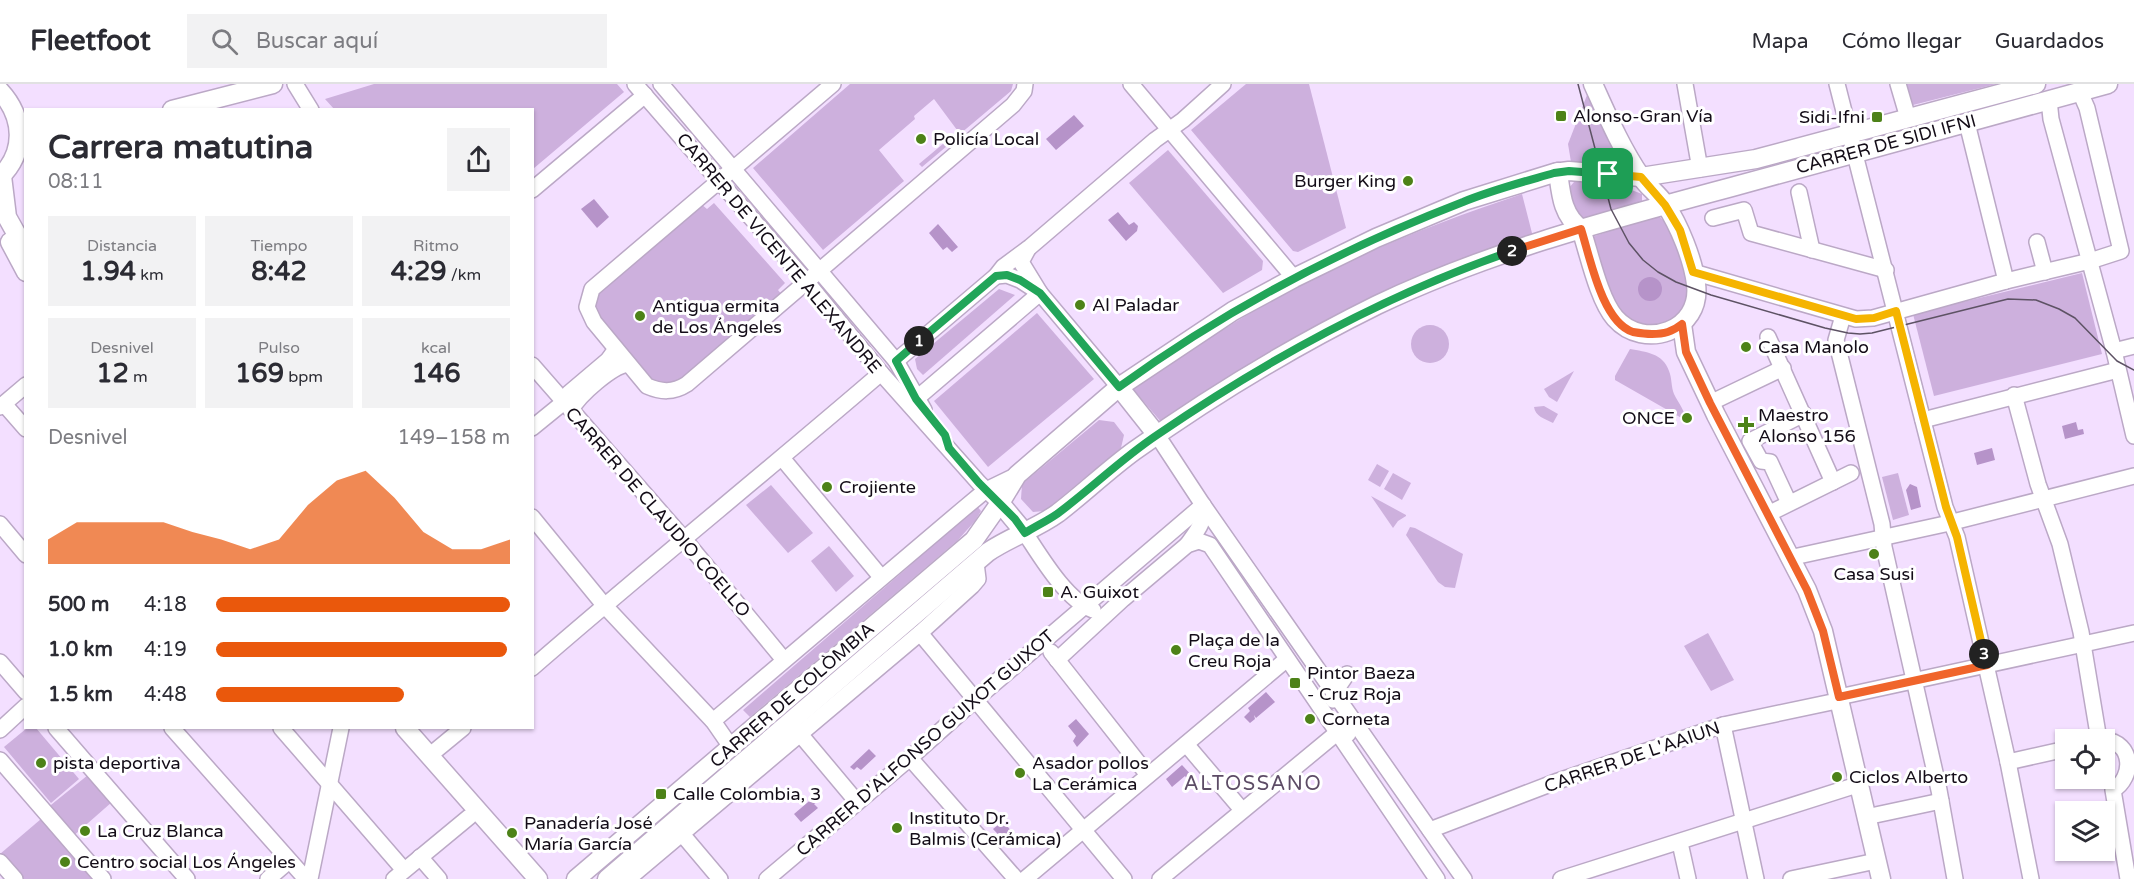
<!DOCTYPE html>
<html lang="es">
<head>
<meta charset="utf-8">
<style>
  body { margin:0; font-family:"Varela Round",sans-serif; background:#f2f2f3; color:#2b2b33; height:100vh; display:flex; flex-direction:column; font-size:22px; white-space:nowrap }
  * { box-sizing:border-box; margin:0 }
  p { font-size:20px; color:#7c7c81 }
  .icon { flex:none; width:33px; height:33px; fill:none; stroke:currentColor; stroke-width:2; stroke-linecap:round; stroke-linejoin:round }
  .map { position:relative; flex:1; overflow:hidden }
  .details { position:absolute; left:24px; top:24px; width:510px; height:621px; display:flex; flex-direction:column; background:#fff; border-radius:0px; box-shadow:0 2px 4px #0004 }
  .details>* { flex:none }
  .controls { position:absolute; left:2055px; top:645px; display:grid; gap:12px }
  .controls a { display:grid; place-items:center; width:60px; height:60px; border-radius:0px; background:#fff; box-shadow:0 2px 4px #0004; font-size:30px }
  .pin { position:absolute; display:grid; place-items:center; width:51px; height:51px; color:#fff; margin:-26px; border-radius:12px; box-shadow:0 3px 9px #0006 }
  .km { position:absolute; width:30px; height:30px; margin:-15px; border-radius:50%; background:#222; color:#fff; font-size:16px; line-height:30px; text-align:center }
  .round { display:grid; place-items:center; flex:none; width:63px; height:63px; border-radius:0px; background:#f2f2f3 }
  .head { display:flex; align-items:center; justify-content:space-between; height:102px; padding:0 24px }
  h1 { font-size:33px; font-weight:800; line-height:45px }
  .stats { display:grid; grid-template-columns:repeat(3,1fr); gap:9px; height:102px; padding:6px 24px }
  .stats div { display:grid; align-content:center; border-radius:0px; background:#f2f2f3; text-align:center }
  .stats b { font-size:26px; font-weight:800 }
  .stats small { font-size:16px; font-weight:400 }
  .stats p { font-size:16px }
  .chart { height:168px; padding:12px 24px }
  .chart p { display:flex; justify-content:space-between }
  .chart svg { width:100%; height:108px; margin-top:6px; fill:#ea580c; opacity:.7 }
  ul { padding:0 24px; list-style:none; font-size:20px }
  li { display:grid; grid-template-columns:96px 72px 1fr; align-items:center; height:45px }
  li i { height:15px; border-radius:8px; background:#ea580c }
  header { display:flex; align-items:center; gap:36px; box-sizing:border-box; height:84px; padding:0 30px; background:#fff; border-bottom:2px solid #e1e1e2 }
  header strong { font-size:28px }
  nav { display:flex; gap:33px; margin-inline-start:auto; font-size:21px }
  .search { width:420px; height:54px; background:#f2f2f3; display:flex; align-items:center; gap:15px; box-sizing:border-box; padding:0 21px; border-radius:0px; color:#7c7c81; font-size:22px }
  .map>svg:first-child { display:block }
</style>
</head>
<body>
<header>
<strong>Fleetfoot</strong>
<div class="search"><svg class="icon" aria-label="search" viewBox="0 0 24 24"><circle cx="10" cy="10" r="6"/><path d="M15 15l6 6"/></svg>Buscar aquí</div>
<nav><a>Mapa</a><a>Cómo llegar</a><a>Guardados</a></nav>
</header>
<div class="map">
<svg width="2134" height="795" viewBox="0 0 2134 795">
  <rect width="100%" height="100%" fill="#f3dfff"/>
  <!-- green -->
  <g fill="#cdb0dd">
    <path d="M374 0H617L624 8 533 85 532 26 334 25 325 15Z"/>
    <path d="M850 0H1013L1011 7 960 50 934 15 914 32 915 35 879 66 904 97 823 166 753 84Z"/>
    <path d="M1246 0H1309L1346 144 1298 168 1293 167 1191 46Z"/>
    <path d="M1904 0H1996L1909 22Z"/>
    <path d="M1589 6 1623 76 1621 82 1571 78 1568 60Z"/>
    <path d="M950 54 953 57 922 83 919 80Z"/>
    <path d="M1168 66 1263 177 1262 186 1223 209 1129 99Z"/>
    <path d="M1583 97 1616 100 1642 110V117L1584 134 1576 133 1568 105 1574 98Z"/>
    <path d="M1522 110 1533 153 1162 339 1132 304C1172 279 1211 252 1252 228 1336 178 1429 141 1522 110Z"/>
    <path d="M714 119 785 199 778 206 782 211 678 301H655L594 234 592 217 597 208 701 120 707 125Z"/>
    <path d="M1657 131C1674 144 1673 150 1680 169 1685 184 1691 198 1688 214 1680 246 1631 253 1616 223 1605 203 1599 175 1592 153Z"/>
    <path d="M2082 189 2102 270 1934 312 1913 230Z"/>
    <path d="M999 205 1015 211 923 291 917 285 915 275Z"/>
    <path d="M1037 229 1094 295 988 383 934 317Z"/>
    <circle cx="1430" cy="260" r="19"/>
    <path d="M1630 265C1646 268 1663 269 1669 287 1672 294 1671 303 1674 310 1678 319 1686 327 1685 336L1615 296V292Z"/>
    <path d="M1574 287 1557 318 1549 313 1544 305Z"/>
    <path d="M1544 322 1558 330 1553 339C1545 335 1535 332 1534 323Z"/>
    <path d="M1099 336 1114 338 1124 351 1121 364 1045 427 1033 428 1021 415 1022 400Z"/>
    <path d="M1377 380 1389 387 1380 403 1368 396Z"/>
    <path d="M1393 389 1411 399 1402 416 1384 405Z"/>
    <path d="M1898 389 1909 431 1893 436 1882 393Z"/>
    <path d="M771 401 813 449 788 469 746 421Z"/>
    <path d="M1371 412 1406 431V432L1398 437 1393 444Z"/>
    <path d="M976 421 981 427 975 437 958 456 750 633 743 626 906 485Z"/>
    <path d="M1410 443 1415 444 1463 470 1455 504 1445 503 1438 498 1406 451Z"/>
    <path d="M829 462 854 492 836 508 811 477Z"/>
    <path d="M1708 549 1734 596 1711 607 1684 562Z"/>
    <path d="M27 644H36L79 695 51 719 4 663Z"/>
    <path d="M88 691 112 718 71 754 46 725Z"/>
    <path d="M41 735 92 795H18L0 774V770Z"/>
  </g>
  <!-- water -->
  <g fill="#b693c9">
    <path d="M1074 31 1084 42 1056 66 1046 55Z"/>
    <path d="M594 115 609 133 597 144 581 125Z"/>
    <path d="M1118 128 1129 141 1134 138 1138 142 1137 147 1126 157 1108 136Z"/>
    <path d="M938 140 958 163 952 168 947 163 943 166 929 149Z"/>
    <circle cx="1650" cy="205" r="12"/>
    <path d="M2076 338 2078 346 2083 345 2084 350 2065 355 2062 342Z"/>
    <path d="M1992 364 1995 376 1977 381 1974 369Z"/>
    <path d="M1910 400 1917 403 1921 423 1911 426 1906 406Z"/>
    <path d="M1266 608 1275 618 1256 634 1254 631 1255 635 1250 639 1244 633 1250 627 1248 624Z"/>
    <path d="M1076 635 1089 650 1077 663 1073 657 1076 652 1068 642Z"/>
    <path d="M869 665 876 672 861 686 857 683 854 686 850 683Z"/>
    <path d="M1182 681 1195 695 1190 699 1185 692 1172 703 1166 695Z"/>
    <path d="M814 713 818 717 814 720 818 724 801 738 794 730Z"/>
    <path d="M1003 737 1021 759 1016 762 1013 758 1008 761 993 745Z"/>
  </g>
  <g fill="none" stroke-linecap="round" stroke-linejoin="round">
    <defs>
      <g id="minor">
        <path d="M295 0 311 26"/>
        <path d="M635 0 806 197 881 289 979 399 1000 419"/>
        <path d="M661 0 896 277 924 326"/>
        <path d="M833 0 592 205 587 223 594 238 647 302C661 308 673 309 687 300L1013 21 1024 7 1025 0"/>
        <path d="M1131 0 1294 194"/>
        <path d="M1685 0 1700 85"/>
        <path d="M1837 0 1945 423 1957 453 2008 678 2031 795"/>
        <path d="M1898 0 1908 34"/>
        <path d="M2049 16 2051 35 2114 267 2134 352"/>
        <path d="M1967 39 2006 197"/>
        <path d="M532 106 645 11"/>
        <path d="M1799 108 1812 166"/>
        <path d="M1713 134 1744 126 1751 149 1886 186"/>
        <path d="M2037 158 2045 188"/>
        <path d="M1693 188 1856 235 1873 234 2006 197 2090 177 2121 167 2087 24 2080 8"/>
        <path d="M996 192 1007 191 1020 196 1040 209 1119 303"/>
        <path d="M1843 232 1836 256 1882 440 1884 463 1939 706 1955 795"/>
        <path d="M1768 253 1833 398"/>
        <path d="M2114 267 2134 262"/>
        <path d="M896 277 996 192 1003 183 1030 163 1155 56 1183 36 1223 0"/>
        <path d="M532 281 684 455 784 576"/>
        <path d="M2014 311 2038 400 2060 460 2081 548 2099 656"/>
        <path d="M916 315 1040 209 1021 178 1028 165"/>
        <path d="M1710 319 1783 284"/>
        <path d="M4 320 26 345"/>
        <path d="M0 323 26 301"/>
        <path d="M571 326C579 311 612 282 628 280"/>
        <path d="M1923 336 2118 286"/>
        <path d="M532 344 564 318 569 309 608 276 616 265"/>
        <path d="M1157 351 1203 421 1464 795"/>
        <path d="M782 374 881 493"/>
        <path d="M1789 419 1770 378 1761 377 1750 357 1804 330"/>
        <path d="M1768 430 1851 389"/>
        <path d="M532 433 604 521 713 637 731 663"/>
        <path d="M0 440 26 471"/>
        <path d="M1025 449C1041 473 1066 516 1093 526"/>
        <path d="M1187 461C1196 448 1206 438 1203 421"/>
        <path d="M1789 474 1945 440 2134 392"/>
        <path d="M920 549 1124 795"/>
        <path d="M1051 568 1148 691"/>
        <path d="M1057 576 1123 515 1187 461 1199 457 1210 461 1437 795"/>
        <path d="M0 578 26 608"/>
        <path d="M532 584C647 484 766 388 881 289"/>
        <path d="M1333 616 1334 609 1347 590"/>
        <path d="M713 637 962 426 986 406 1017 391"/>
        <path d="M1723 641 1756 795"/>
        <path d="M56 644 187 795"/>
        <path d="M172 644 306 795"/>
        <path d="M281 644 404 786"/>
        <path d="M0 646 26 622"/>
        <path d="M800 650 857 718"/>
        <path d="M2104 656C2134 658 2134 694 2113 706L2128 795"/>
        <path d="M1186 660 1242 726"/>
        <path d="M429 672 463 644"/>
        <path d="M910 674 1016 795"/>
        <path d="M0 676 103 795"/>
        <path d="M2008 678 2066 665"/>
        <path d="M1866 733 1941 717"/>
        <path d="M1430 746 1558 697 1723 641 1832 618 1839 613 2134 549"/>
        <path d="M682 750 720 795"/>
        <path d="M1680 759 1688 795"/>
        <path d="M420 773 439 795"/>
        <path d="M0 778 15 795"/>
        <path d="M268 795 289 777"/>
        <path d="M310 795 341 644"/>
        <path d="M394 795 469 733"/>
        <path d="M628 795 920 549 972 502 978 495 976 479"/>
        <path d="M767 795 910 674 976 615 1203 421"/>
        <path d="M1025 795 1287 575"/>
        <path d="M1160 795 1338 648 1348 650"/>
        <path d="M1561 795 1860 700"/>
        <path d="M1791 795 1876 777"/>
      </g>
      <g id="major">
        <path d="M0 7C24 33 26 68 0 93"/>
        <path d="M172 26 273 0"/>
        <path d="M1558 88C1561 110 1562 131 1581 145 1589 169 1599 216 1615 234 1644 267 1702 247 1696 200 1693 175 1679 141 1665 120 1658 110 1648 103 1641 93 1621 64 1607 31 1593 0"/>
        <path d="M2 92 7 133 26 167"/>
        <path d="M10 158 26 188"/>
        <path d="M1682 240 1686 268 1716 331 1807 506 1823 547 1881 795"/>
        <path d="M1119 303 1157 351"/>
        <path d="M1000 419 1025 449"/>
        <path d="M405 644 538 795"/>
        <path d="M576 795 974 456 1000 419 1017 391 1119 303 1233 227 1294 194 1376 154 1464 117 1554 89 1569 87 1641 93 1756 75 2036 0"/>
        <path d="M607 795 988 468C1010 453 1036 445 1058 429 1084 409 1108 386 1134 367 1211 312 1292 263 1377 221 1492 166 1617 134 1739 101 1862 67 1985 34 2108 0"/>
      </g>
    </defs>
    <!-- minor casing -->
    <use href="#minor" stroke="#bba8c6" stroke-width="18"/>
    <!-- major casing -->
    <use href="#major" stroke="#bba8c6" stroke-width="21"/>
    <!-- minor -->
    <use href="#minor" stroke="#fff" stroke-width="15"/>
    <!-- major -->
    <use href="#major" stroke="#fff" stroke-width="18"/>
    <!-- tram -->
    <path stroke="#5d5264" stroke-width="1.5" d="M1578 0 1611 125 1629 159 1643 176 1658 188 1676 198 1711 211 1825 244 1848 249 1860 250 1872 249 2008 215 2036 216 2059 225 2075 234 2117 277 2134 286"/>
  </g>
  <g fill="none" stroke-linecap="round" stroke-linejoin="round">
    <defs>
      <path id="split-1" d="M919 257 996 192 1007 191 1020 196 1040 209 1119 303C1225 226 1341 165 1463 118 1492 106 1523 98 1554 89L1569 87 1608 90"/>
      <path id="split-2" d="M919 257 896 277 916 315 945 351 949 364 979 399 1015 435 1025 449C1036 442 1047 437 1057 430 1091 405 1121 375 1157 351 1268 275 1385 211 1512 167"/>
      <path id="split-3" d="M1512 167 1581 145C1590 173 1602 238 1633 248 1639 249 1646 250 1652 250 1664 250 1672 248 1682 240L1686 268 1710 319 1807 506 1823 547 1839 613 1987 581 1984 570"/>
      <path id="split-4" d="M1608 90 1641 93 1665 121 1680 146 1693 188 1856 235 1874 234 1896 227 1946 423 1957 453 1984 570"/>
    </defs>
    <!-- split-1 casing -->
    <use href="#split-1" stroke="#fff" stroke-width="12"/>
    <!-- split-2 casing -->
    <use href="#split-2" stroke="#fff" stroke-width="12"/>
    <!-- split-3 casing -->
    <use href="#split-3" stroke="#fff" stroke-width="12"/>
    <!-- split-4 casing -->
    <use href="#split-4" stroke="#fff" stroke-width="12"/>
    <!-- split-1 -->
    <use href="#split-1" stroke="#22a559" stroke-width="8"/>
    <!-- split-2 -->
    <use href="#split-2" stroke="#22a559" stroke-width="8"/>
    <!-- split-3 -->
    <use href="#split-3" stroke="#f0652b" stroke-width="8"/>
    <!-- split-4 -->
    <use href="#split-4" stroke="#f5b400" stroke-width="8"/>
  </g>
  <!-- markers -->
  <g fill="#4d8218" stroke="#fff" stroke-width="2">
    <rect x="1555" y="26" width="12" height="12" rx="3"/>
    <rect x="1871" y="27" width="12" height="12" rx="3"/>
    <circle cx="921" cy="55" r="6"/>
    <circle cx="1408" cy="97" r="6"/>
    <circle cx="1080" cy="221" r="6"/>
    <circle cx="640" cy="232" r="6"/>
    <circle cx="1746" cy="263" r="6"/>
    <circle cx="1687" cy="334" r="6"/>
    <path d="M1743 332h6v6h6v6h-6v6h-6v-6h-6v-6h6z"/>
    <circle cx="827" cy="403" r="6"/>
    <circle cx="1874" cy="470" r="6"/>
    <rect x="1042" y="502" width="12" height="12" rx="3"/>
    <circle cx="1176" cy="566" r="6"/>
    <rect x="1289" y="593" width="12" height="12" rx="3"/>
    <circle cx="1310" cy="635" r="6"/>
    <circle cx="41" cy="679" r="6"/>
    <circle cx="1020" cy="689" r="6"/>
    <circle cx="1837" cy="693" r="6"/>
    <rect x="655" y="704" width="12" height="12" rx="3"/>
    <circle cx="897" cy="744" r="6"/>
    <circle cx="85" cy="747" r="6"/>
    <circle cx="512" cy="749" r="6"/>
    <circle cx="65" cy="778" r="6"/>
  </g>
  <g text-anchor="middle" dominant-baseline="central" stroke-width="6" stroke-linejoin="round" paint-order="stroke">
    <!-- poi labels -->
    <g font-size="18" fill="#130c17" stroke="#fff" text-anchor="start">
      <text x="1573" y="32">Alonso-Gran Vía</text>
      <text x="1865" y="33" text-anchor="end">Sidi-Ifni</text>
      <text x="933" y="55">Policía Local</text>
      <text x="1396" y="97" text-anchor="end">Burger King</text>
      <text x="1092" y="221">Al Paladar</text>
      <text x="652" y="222">Antigua ermita<tspan x="652" dy="21">de Los Ángeles</tspan></text>
      <text x="1758" y="263">Casa Manolo</text>
      <text x="1758" y="331">Maestro<tspan x="1758" dy="21">Alonso 156</tspan></text>
      <text x="1675" y="334" text-anchor="end">ONCE</text>
      <text x="839" y="403">Crojiente</text>
      <text x="1874" y="490" text-anchor="middle">Casa Susi</text>
      <text x="1060" y="508">A. Guixot</text>
      <text x="1188" y="556">Plaça de la<tspan x="1188" dy="21">Creu Roja</tspan></text>
      <text x="1307" y="589">Pintor Baeza<tspan x="1307" dy="21">- Cruz Roja</tspan></text>
      <text x="1322" y="635">Corneta</text>
      <text x="53" y="679">pista deportiva</text>
      <text x="1032" y="679">Asador pollos<tspan x="1032" dy="21">La Cerámica</tspan></text>
      <text x="1849" y="693">Ciclos Alberto</text>
      <text x="673" y="710">Calle Colombia, 3</text>
      <text x="909" y="734">Instituto Dr.<tspan x="909" dy="21">Balmis (Cerámica)</tspan></text>
      <text x="524" y="739">Panadería José<tspan x="524" dy="21">María García</tspan></text>
      <text x="97" y="747">La Cruz Blanca</text>
      <text x="77" y="778">Centro social Los Ángeles</text>
    </g>
    <!-- street labels -->
    <g font-size="18" fill="#130c17" stroke="#fff">
      <text transform="translate(1886 60) rotate(-15)">CARRER DE SIDI IFNI</text>
      <text transform="translate(779 169) rotate(50)">CARRER DE VICENTE ALEXANDRE</text>
      <text transform="translate(658 428) rotate(49)">CARRER DE CLAUDIO COELLO</text>
      <text transform="translate(792 611) rotate(-41)">CARRER DE COLÒMBIA</text>
      <text transform="translate(925 659) rotate(-41)">CARRER D'ALFONSO GUIXOT GUIXOT</text>
      <text transform="translate(1632 673) rotate(-19)">CARRER DE L'AAIUN</text>
    </g>
    <!-- neighbourhood labels -->
    <g font-size="20" letter-spacing="1.5" fill="#5d4c66" stroke="#fff">
      <text x="1253" y="700">ALTOSSANO</text>
    </g>
  </g>
</svg>
<div class="controls">
<a><svg class="icon" aria-label="locate" viewBox="0 0 24 24"><circle cx="12" cy="12" r="6"/><path d="M12 2v4M12 18v4M2 12h4M18 12h4"/></svg></a>
<a><svg class="icon" aria-label="layers" viewBox="0 0 24 24"><path d="M12 4l9 5-9 5-9-5zM3 14l9 5 9-5"/></svg></a>
</div>
<div class="pin" style="left:1608px;top:90px;background:#1e9e55"><svg class="icon" aria-label="arrive" viewBox="0 0 24 24"><path d="M6 21V4h12l-3 4 3 4H6"/></svg></div>
<b class="km" style="left:919px;top:257px">1</b>
<b class="km" style="left:1512px;top:167px">2</b>
<b class="km" style="left:1984px;top:570px">3</b>
<section class="details">
<div class="head"><div><h1>Carrera matutina</h1><p>08:11</p></div><a class="round"><svg class="icon" aria-label="share" viewBox="0 0 24 24"><path d="M12 15V3M7 8l5-5 5 5M5 13v7h14v-7"/></svg></a></div>
<div class="stats">
<div><p>Distancia</p><b>1.94<small> km</small></b></div>
<div><p>Tiempo</p><b>8:42</b></div>
<div><p>Ritmo</p><b>4:29<small> /km</small></b></div>
</div>
<div class="stats">
<div><p>Desnivel</p><b>12<small> m</small></b></div>
<div><p>Pulso</p><b>169<small> bpm</small></b></div>
<div><p>kcal</p><b>146</b></div>
</div>
<div class="chart"><p><span>Desnivel</span>149–158 m</p>
<svg viewBox="0 0 160 44" preserveAspectRatio="none"><path d="M0 44V34L10 27L20 27L30 27L40 27L50 31L60 34L70 38L80 34L90 20L100 10L110 6L120 17L130 31L140 38L150 38L160 34V44z"/></svg>
</div>
<ul>
<li><b>500 m</b>4:18<i style="width:100%"></i></li>
<li><b>1.0 km</b>4:19<i style="width:99%"></i></li>
<li><b>1.5 km</b>4:48<i style="width:64%"></i></li>
</ul>
</section>
</div>
</body>
</html>
